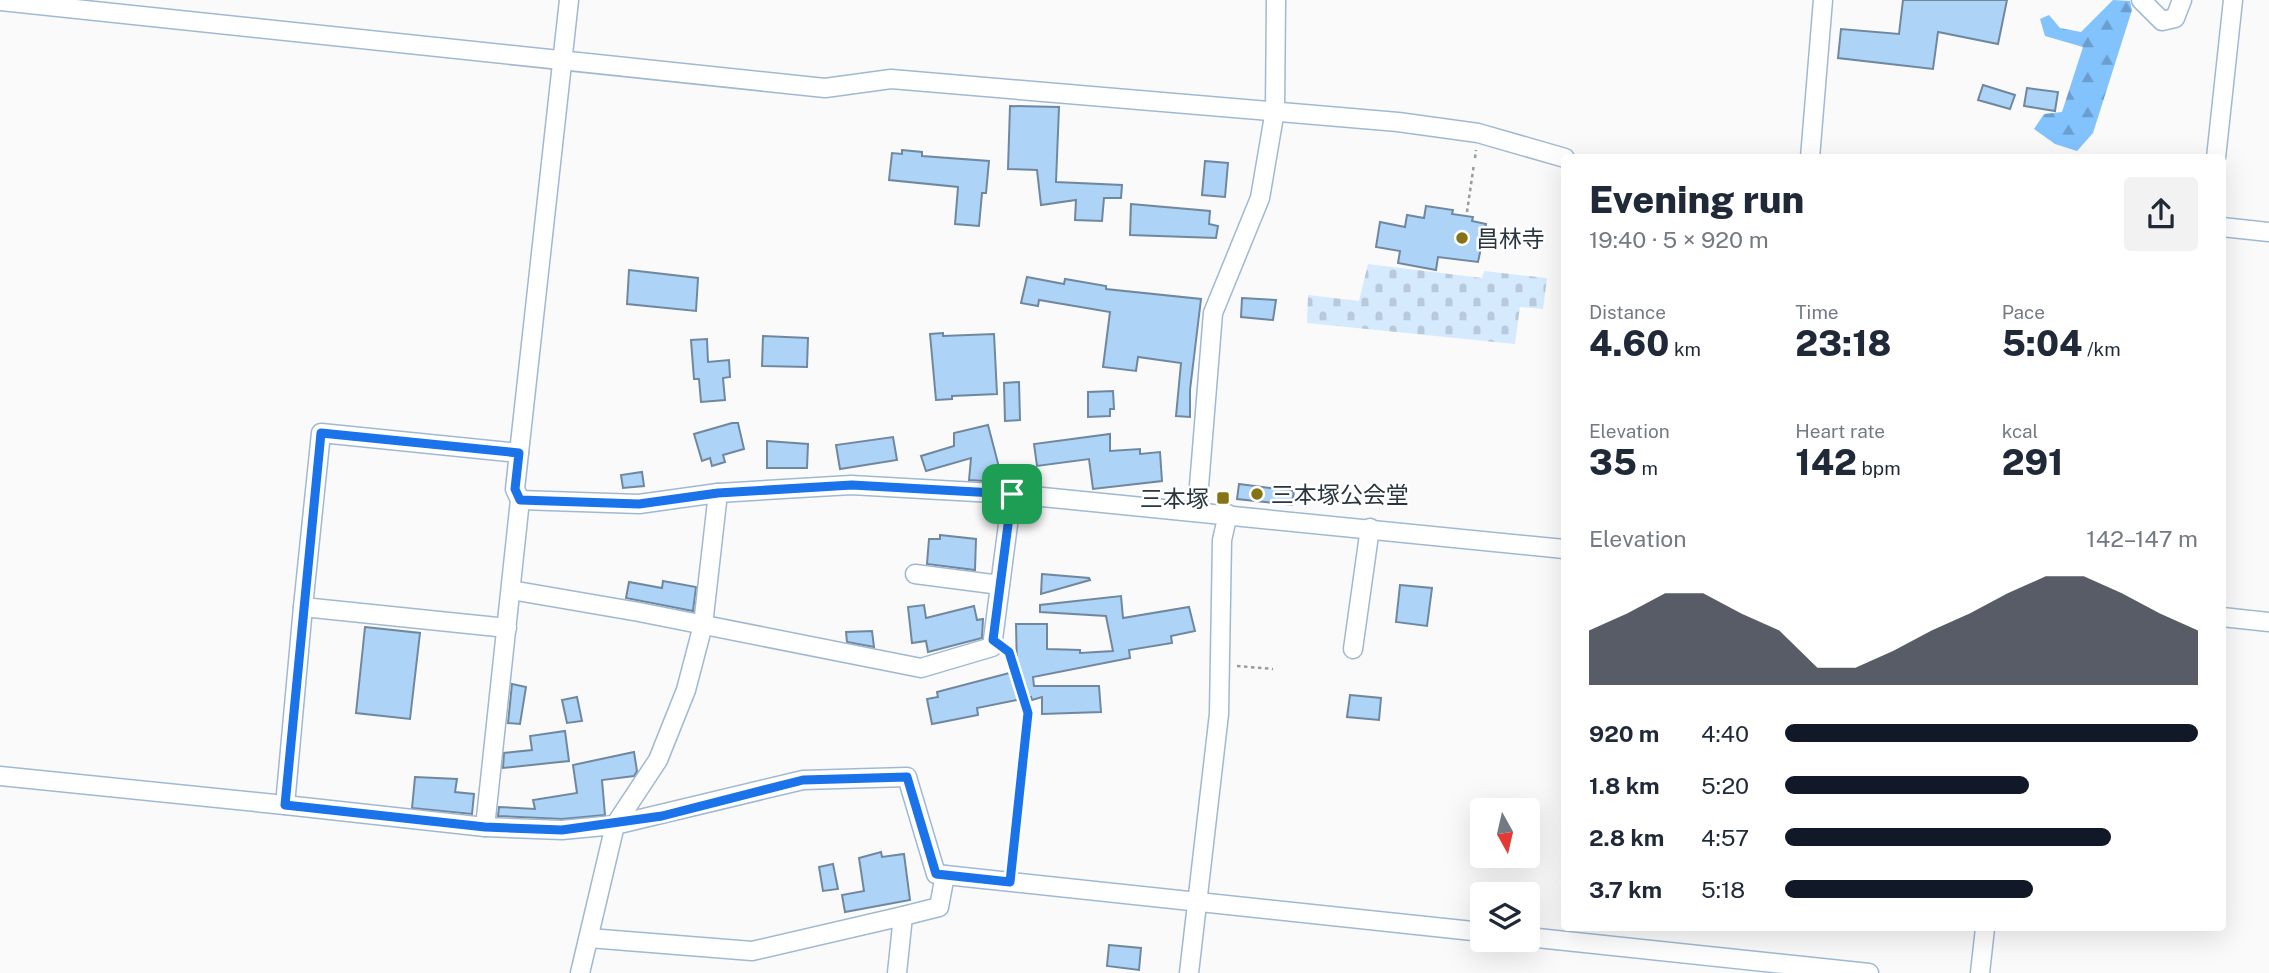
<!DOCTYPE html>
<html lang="en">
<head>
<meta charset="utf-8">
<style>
  body { margin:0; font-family:"Public Sans","Noto Sans JP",sans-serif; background:#f2f2f3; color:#1f2937; height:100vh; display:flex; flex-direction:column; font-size:26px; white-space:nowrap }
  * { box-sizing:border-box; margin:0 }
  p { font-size:23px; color:#747a83 }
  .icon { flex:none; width:38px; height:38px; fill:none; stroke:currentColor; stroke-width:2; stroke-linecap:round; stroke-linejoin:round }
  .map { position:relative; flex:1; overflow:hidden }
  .drawer { position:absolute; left:1561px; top:154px; width:665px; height:777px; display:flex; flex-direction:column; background:#fff; border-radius:7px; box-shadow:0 7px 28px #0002 }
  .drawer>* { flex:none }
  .needle { width:46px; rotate:172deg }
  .fabs { position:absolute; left:1470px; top:798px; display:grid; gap:14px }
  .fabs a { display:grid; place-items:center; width:70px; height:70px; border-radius:7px; background:#fff; box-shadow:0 7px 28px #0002; font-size:35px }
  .pin { position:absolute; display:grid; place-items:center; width:60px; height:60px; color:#fff; margin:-30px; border-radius:14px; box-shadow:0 4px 10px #0006 }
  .round { display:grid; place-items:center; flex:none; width:74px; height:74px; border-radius:7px; background:#f2f2f3 }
  .head { display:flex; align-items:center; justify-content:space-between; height:119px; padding:0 28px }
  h1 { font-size:38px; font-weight:800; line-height:52px }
  .figures { display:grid; grid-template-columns:repeat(3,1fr); gap:10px; height:119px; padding:7px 28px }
  .figures div { display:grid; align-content:center }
  .figures b { font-size:35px; font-weight:800 }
  .figures small { font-size:19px; font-weight:400 }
  .figures p { font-size:19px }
  .chart { height:196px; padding:14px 28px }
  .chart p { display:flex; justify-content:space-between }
  .chart svg { width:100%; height:126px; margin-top:7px; fill:#111827; opacity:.7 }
  ul { padding:0 28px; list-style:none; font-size:23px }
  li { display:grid; grid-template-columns:112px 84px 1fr; align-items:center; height:52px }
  li i { height:18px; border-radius:9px; background:#111827 }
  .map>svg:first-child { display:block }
</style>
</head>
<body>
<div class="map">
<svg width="2269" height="973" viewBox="0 0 2269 973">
  <defs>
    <pattern id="forest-firs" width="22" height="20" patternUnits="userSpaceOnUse" patternTransform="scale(1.75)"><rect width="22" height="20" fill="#82c2fd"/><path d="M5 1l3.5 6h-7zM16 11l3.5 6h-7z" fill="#6b9ece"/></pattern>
    <pattern id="cemetery-stones" width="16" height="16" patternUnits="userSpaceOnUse" patternTransform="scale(1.75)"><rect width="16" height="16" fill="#d6eafe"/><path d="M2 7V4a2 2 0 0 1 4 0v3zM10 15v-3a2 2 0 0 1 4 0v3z" fill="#b8c9db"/></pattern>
  </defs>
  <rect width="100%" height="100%" fill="#fafafa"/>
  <!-- forest -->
  <path fill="url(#forest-firs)" d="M2113 0 2130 1 2132 10 2093 133 2077 151 2055 144 2034 129 2044 114 2062 112 2083 47 2045 36 2040 19 2049 15 2060 28 2081 32Z"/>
  <!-- cemetery -->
  <path fill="url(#cemetery-stones)" d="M1368 264 1482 278 1484 271 1547 278 1543 309 1520 307 1515 344 1307 323 1308 295 1359 301Z"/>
  <!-- building -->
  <g fill="#add3f7" stroke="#70889f" stroke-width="2">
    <path d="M1903 0H2007L1998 44 1938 32 1933 69 1838 58 1841 29 1899 34Z"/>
    <path d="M1983 85 2015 95 2010 109 1978 100Z"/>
    <path d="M2027 88 2058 92 2055 111 2024 106Z"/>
    <path d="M1010 106 1059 107 1056 182 1122 185 1121 198H1104L1102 221 1075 220 1076 200 1041 205 1037 170 1008 169Z"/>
    <path d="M902 150 922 152V156L989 161 986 193H982L979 226 955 224 958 187 889 180 892 153 902 154Z"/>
    <path d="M1205 161 1228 163 1225 197 1202 195Z"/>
    <path d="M1131 204 1210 211 1209 224 1218 226 1216 238 1130 235Z"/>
    <path d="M1426 206 1453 210 1452 214 1473 217 1472 221 1486 224 1478 262 1438 257 1436 270 1398 263 1400 251 1376 247 1380 222 1405 227 1407 215 1424 218Z"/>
    <path d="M629 270 698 278 696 311 627 304Z"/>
    <path d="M1027 277 1064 284 1065 279 1106 286V289L1201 299 1190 390V417L1176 416 1181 363 1138 357 1136 371 1103 367 1110 312 1039 300 1038 306 1021 303Z"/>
    <path d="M1242 298 1276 300 1273 320 1241 317Z"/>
    <path d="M943 333V336L994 334 997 394 952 396V399L936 400 930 334Z"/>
    <path d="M763 336 808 338 807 367 762 366Z"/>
    <path d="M707 339 708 362 729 360 730 377 723 378 725 400 701 402 699 379H694L691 340Z"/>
    <path d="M1019 382 1020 420 1005 421 1004 383Z"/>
    <path d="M1113 391 1114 409H1110V416L1088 417V392Z"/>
    <path d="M732 423H738L744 449 723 455 725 462 712 466 710 458 702 461 694 434Z"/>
    <path d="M988 425 1000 471 999 482 969 480 971 458 926 471 921 456 954 446V433Z"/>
    <path d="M1110 434V451L1140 449V454L1160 452 1162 481 1093 489 1089 459 1037 466 1034 444Z"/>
    <path d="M893 437 897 460 840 469 836 445Z"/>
    <path d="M767 441 808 444 807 468H767Z"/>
    <path d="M642 472 644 486 623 488 621 475Z"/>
    <path d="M1239 484 1294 491 1292 505 1237 499Z"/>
    <path d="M940 535 976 539 975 570 927 564 929 539H940Z"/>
    <path d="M1042 574 1089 578 1090 580 1041 594Z"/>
    <path d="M663 581 696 587 693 611 626 598 629 582 662 588Z"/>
    <path d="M1400 585 1432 588 1427 626 1396 622Z"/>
    <path d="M1121 596 1123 618 1189 607 1195 631 1171 636 1172 643 1129 650 1130 658 1033 677 1034 686H1099L1101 712 1042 714V697L1032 700 1031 697 977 708 978 715 932 724 927 699 938 697 937 692 1017 671 1016 624H1047V649L1080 650V653L1113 651 1106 616 1040 612V605Z"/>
    <path d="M924 605 926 618 974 606 977 620 983 619 982 638 928 652 926 641 912 643 908 607Z"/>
    <path d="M365 627 420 633 410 719 356 713Z"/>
    <path d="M872 631 874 647 847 642 846 632Z"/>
    <path d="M512 684 526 687 520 724 508 723Z"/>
    <path d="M1350 695 1381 698 1379 720 1347 717Z"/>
    <path d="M577 697 582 721 567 723 562 700Z"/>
    <path d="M565 731 569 761 503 768 504 753 532 750 530 736Z"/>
    <path d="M634 752 637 771 634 776 602 780 605 815 562 819 498 816 499 807 535 809 533 800 577 793 573 765Z"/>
    <path d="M415 777 457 779 455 792 474 794 472 814 412 808Z"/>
    <path d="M881 852 882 857 904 854 910 900 845 912 842 895 864 891 859 858Z"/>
    <path d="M833 864 838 889 823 891 819 867Z"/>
    <path d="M1109 945 1141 948 1139 970 1107 966Z"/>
  </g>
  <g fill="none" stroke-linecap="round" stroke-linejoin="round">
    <defs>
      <g id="minor">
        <path d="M569 0 515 489 520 500 485 827 562 830 615 825 803 780 907 777 936 874 1482 932"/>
        <path d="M2141 0 2162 21 2175 18 2182 0"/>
        <path d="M0 1 825 88 891 79 1398 122 1478 133 1565 158"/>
        <path d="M1810 158 1823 0"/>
        <path d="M2216 158 2233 0"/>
        <path d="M2222 227 2269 232"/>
        <path d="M520 500 639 504 718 493"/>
        <path d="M1197 511 1213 313 1260 198 1275 110 1276 0"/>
        <path d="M915 574 1000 585"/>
        <path d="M511 590 639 612 921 668 992 647 1012 494"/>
        <path d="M303 607 321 433 519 453"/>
        <path d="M2222 617 2269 622"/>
        <path d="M1353 649 1370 528"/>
        <path d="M0 776 285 805 303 607 507 628"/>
        <path d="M285 805 485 827"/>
        <path d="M903 916 939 907 945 875"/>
        <path d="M1528 937 1869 973"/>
        <path d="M589 938 752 951 903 916 897 973"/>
        <path d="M580 973 615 825 658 760 686 690 703 625 718 493 851 485 1012 494 1564 549"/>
        <path d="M1189 973 1219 714 1222 540 1228 514"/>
        <path d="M1980 973 1985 928"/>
      </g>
    </defs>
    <!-- minor casing -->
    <use href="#minor" stroke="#a0b9d1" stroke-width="21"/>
    <!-- path -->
    <g stroke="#959b9f" stroke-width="2.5" stroke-dasharray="3.5 3.5" stroke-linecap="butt">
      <path d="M1475 158 1476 150"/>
      <path d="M1467 212 1474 164"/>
      <path d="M1009 652 1028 714 1012 865"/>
      <path d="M1237 666 1273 669"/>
    </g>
    <!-- minor -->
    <use href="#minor" stroke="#fff" stroke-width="18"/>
  </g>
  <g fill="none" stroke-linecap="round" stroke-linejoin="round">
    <defs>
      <path id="route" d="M321 433 519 453 515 489 520 500 639 504 718 493 852 485 1012 494 993 640 1009 652 1028 713 1010 882 936 874 907 777 803 780 662 816 562 830 485 827 285 805Z"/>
    </defs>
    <!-- route casing -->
    <use href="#route" stroke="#fff" stroke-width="14"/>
    <!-- route -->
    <use href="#route" stroke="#1a73e8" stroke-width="9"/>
  </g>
  <!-- markers -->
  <g fill="#857416" stroke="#fff" stroke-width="2.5">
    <circle cx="1462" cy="238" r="7"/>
    <circle cx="1257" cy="494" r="7"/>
    <rect x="1216" y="491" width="14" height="14" rx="3.5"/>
  </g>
  <g text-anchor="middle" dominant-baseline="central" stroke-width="5" stroke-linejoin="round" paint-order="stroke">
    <!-- poi labels -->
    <g font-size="23" fill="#2a353e" stroke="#fff" text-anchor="start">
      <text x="1476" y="238">昌林寺</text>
      <text x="1271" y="494">三本塚公会堂</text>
      <text x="1209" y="498" text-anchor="end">三本塚</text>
    </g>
  </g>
</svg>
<div class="fabs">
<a><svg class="needle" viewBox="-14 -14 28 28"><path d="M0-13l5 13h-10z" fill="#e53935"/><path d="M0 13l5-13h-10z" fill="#747a83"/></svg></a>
<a><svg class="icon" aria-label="layers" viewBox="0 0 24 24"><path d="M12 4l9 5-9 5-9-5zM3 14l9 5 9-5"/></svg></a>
</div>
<div class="pin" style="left:1012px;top:494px;background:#1e9e55"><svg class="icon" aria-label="arrive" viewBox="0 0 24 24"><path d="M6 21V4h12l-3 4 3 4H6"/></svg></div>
<section class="drawer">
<div class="head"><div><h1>Evening run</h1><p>19:40 · 5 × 920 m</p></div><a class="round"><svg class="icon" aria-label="share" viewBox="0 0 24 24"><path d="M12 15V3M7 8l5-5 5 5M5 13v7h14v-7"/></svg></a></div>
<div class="figures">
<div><p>Distance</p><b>4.60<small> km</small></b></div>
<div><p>Time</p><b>23:18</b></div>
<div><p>Pace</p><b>5:04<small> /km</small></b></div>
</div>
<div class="figures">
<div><p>Elevation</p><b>35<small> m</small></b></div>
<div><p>Heart rate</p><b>142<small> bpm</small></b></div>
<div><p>kcal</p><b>291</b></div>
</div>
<div class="chart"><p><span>Elevation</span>142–147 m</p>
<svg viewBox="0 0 160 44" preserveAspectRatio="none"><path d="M0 44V25L10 19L20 12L30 12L40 19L50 25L60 38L70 38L80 32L90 25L100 19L110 12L120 6L130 6L140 12L150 19L160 25V44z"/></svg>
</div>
<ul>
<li><b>920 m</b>4:40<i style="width:100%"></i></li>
<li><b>1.8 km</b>5:20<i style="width:59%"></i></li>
<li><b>2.8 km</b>4:57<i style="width:79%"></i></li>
<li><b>3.7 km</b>5:18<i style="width:60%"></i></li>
</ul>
</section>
</div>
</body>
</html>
